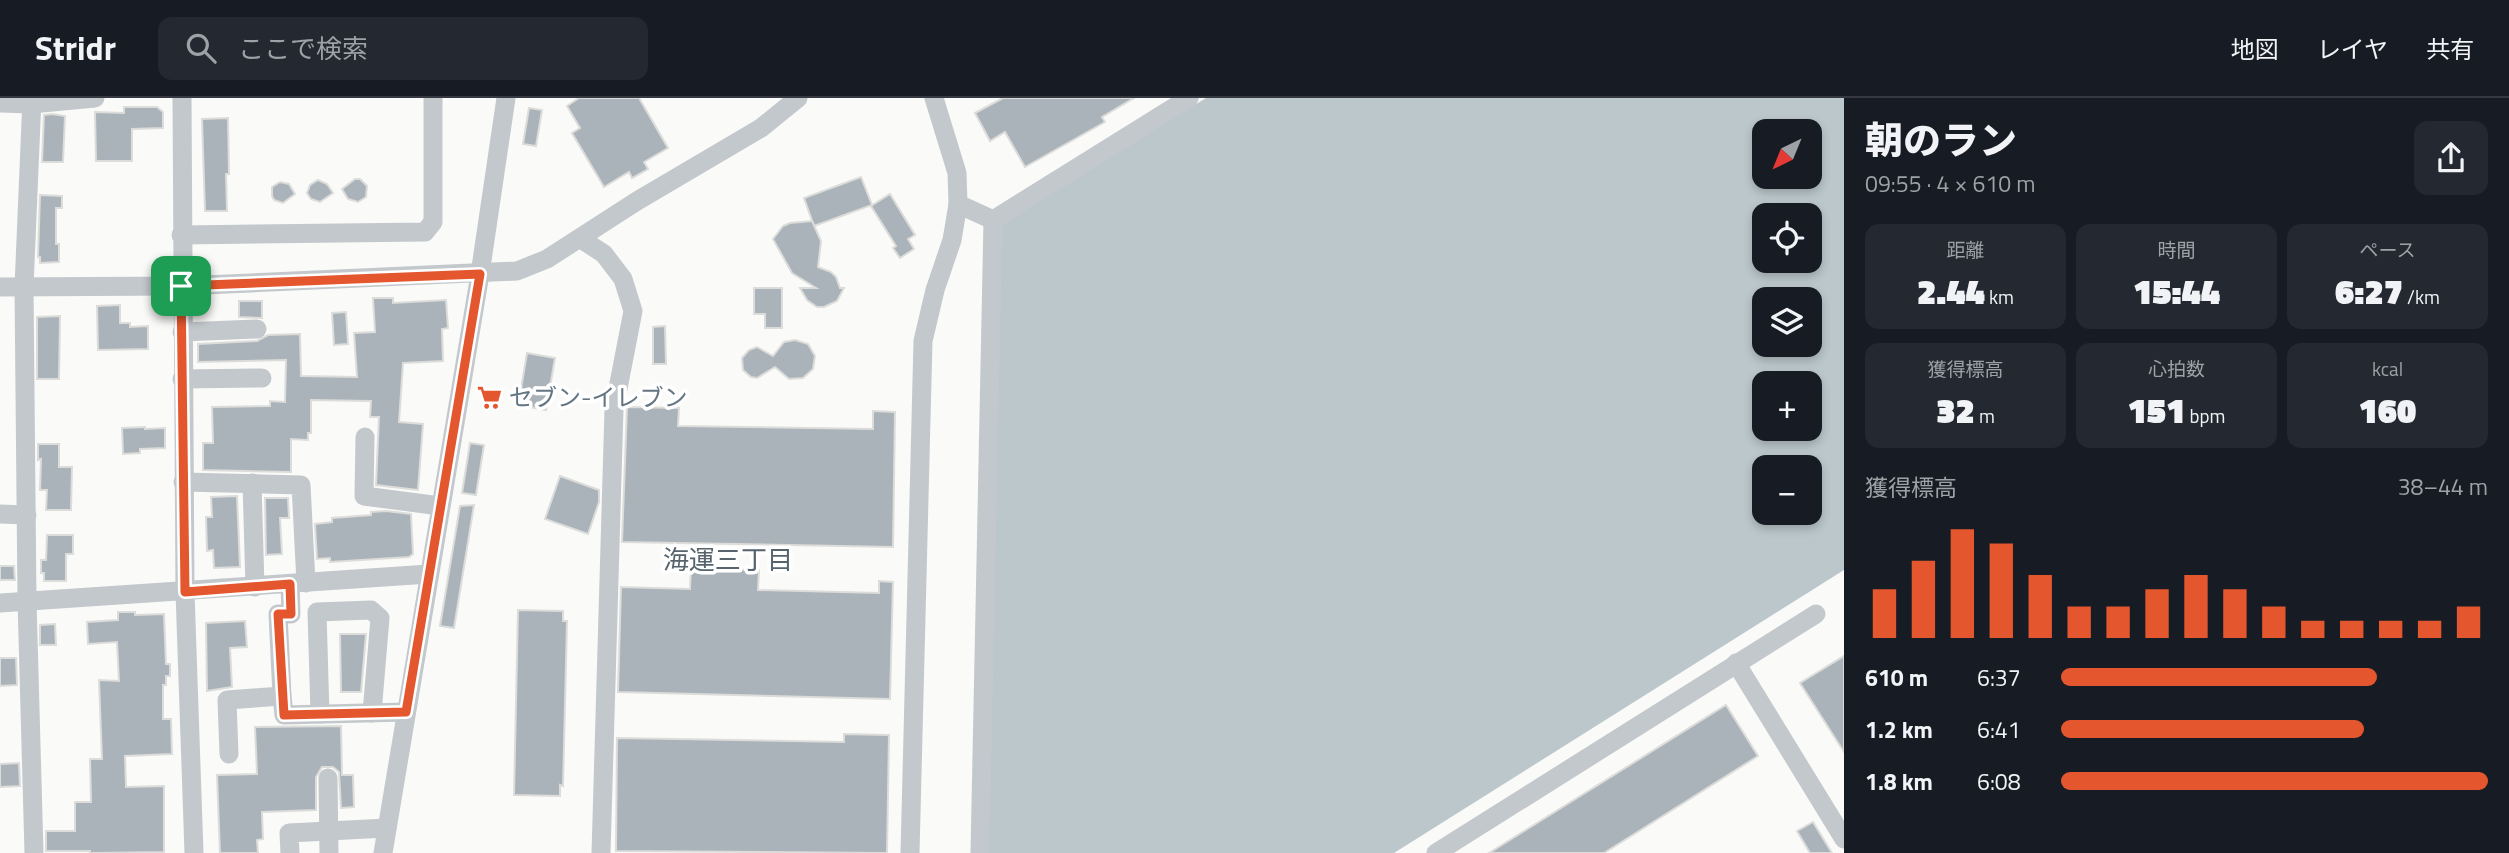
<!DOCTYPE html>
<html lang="ja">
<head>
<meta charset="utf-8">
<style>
  body { margin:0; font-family:"Titillium Web","Noto Sans JP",sans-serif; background:#242831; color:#f1f3f6; height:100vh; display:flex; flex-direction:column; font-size:26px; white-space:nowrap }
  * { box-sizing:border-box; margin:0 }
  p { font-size:23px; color:#9ea1a6 }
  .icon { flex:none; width:38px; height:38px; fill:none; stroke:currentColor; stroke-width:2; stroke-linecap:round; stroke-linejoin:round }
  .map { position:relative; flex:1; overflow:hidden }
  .details { display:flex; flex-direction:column; background:#171b24; width:665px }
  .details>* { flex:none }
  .needle { width:46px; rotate:223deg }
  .controls { position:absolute; left:1752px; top:21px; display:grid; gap:14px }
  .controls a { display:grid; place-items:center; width:70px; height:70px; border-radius:14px; background:#171b24; box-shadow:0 4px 10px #0003; font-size:35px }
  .pin { position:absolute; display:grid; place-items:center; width:60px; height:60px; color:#fff; margin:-30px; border-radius:14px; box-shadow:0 4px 10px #0006 }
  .round { display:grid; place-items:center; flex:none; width:74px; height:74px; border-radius:14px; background:#242831 }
  .headline { display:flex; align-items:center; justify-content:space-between; height:119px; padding:0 21px }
  h1 { font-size:38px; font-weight:800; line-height:52px }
  .stats { display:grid; grid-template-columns:repeat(3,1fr); gap:10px; height:119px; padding:7px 21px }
  .stats div { display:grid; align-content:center; border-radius:14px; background:#242831; text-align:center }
  .stats b { font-size:35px; font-weight:800 }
  .stats small { font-size:19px; font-weight:400 }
  .stats p { font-size:19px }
  .chart { height:196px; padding:14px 21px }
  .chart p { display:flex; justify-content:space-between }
  .chart svg { width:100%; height:126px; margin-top:7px; stroke:#e4572e; stroke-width:6 }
  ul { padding:0 21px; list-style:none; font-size:23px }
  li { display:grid; grid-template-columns:112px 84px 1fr; align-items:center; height:52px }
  li i { height:18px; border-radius:9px; background:#e4572e }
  header { display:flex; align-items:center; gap:42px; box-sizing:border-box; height:98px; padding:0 35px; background:#171b24; border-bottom:2px solid #363941 }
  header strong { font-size:33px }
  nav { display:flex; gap:38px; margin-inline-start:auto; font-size:24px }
  .search { width:490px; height:63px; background:#242831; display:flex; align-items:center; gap:18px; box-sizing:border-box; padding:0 24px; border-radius:14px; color:#9ea1a6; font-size:26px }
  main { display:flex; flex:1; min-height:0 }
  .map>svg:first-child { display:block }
</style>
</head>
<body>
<header>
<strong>Stridr</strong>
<div class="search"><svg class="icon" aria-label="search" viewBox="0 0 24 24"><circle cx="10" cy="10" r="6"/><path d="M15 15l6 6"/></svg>ここで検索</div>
<nav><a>地図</a><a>レイヤ</a><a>共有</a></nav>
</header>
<main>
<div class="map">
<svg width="1844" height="755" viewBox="0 0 1844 755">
  <rect width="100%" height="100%" fill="#fafaf8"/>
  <!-- water -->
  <path fill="#bbc7cb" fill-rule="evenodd" d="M1206 0H1844V472L1394 755H988L1001 126ZM1764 33H1810V79H1764ZM1764 117H1810V163H1764ZM1764 201H1810V247H1764ZM1764 285H1810V331H1764ZM1764 369H1810V415H1764Z"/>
  <!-- building -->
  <g fill="#aab3b9" stroke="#dcdcda" stroke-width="2">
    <path d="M579 0H639L668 50 644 64 648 71 632 80 629 74 604 89 572 35 580 30 567 8Z"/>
    <path d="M1003 0H1134L1102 19 1105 24 1025 69 1005 34 990 43 975 15Z"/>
    <path d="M124 9H157L163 14V30L132 31V63H96L95 14 124 15Z"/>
    <path d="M529 10 542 12 536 48 523 46Z"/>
    <path d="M52 16 65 18 63 64H42L44 17Z"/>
    <path d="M228 20 229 76H226L227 113H205L202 21Z"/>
    <path d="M861 79 872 107 814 128 804 100Z"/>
    <path d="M355 81H360L367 88 366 99 358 104 348 101 342 91Z"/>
    <path d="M318 82 327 86 333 95 320 104 311 101 307 95 310 87Z"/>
    <path d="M280 84 289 86 295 96 283 105 274 102 272 98V89Z"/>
    <path d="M890 96 915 137 908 141 914 151 900 160 893 150 896 148 871 108Z"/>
    <path d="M40 97 62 98V110H56V146H59V164L40 165V159H38Z"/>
    <path d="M812 123 821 143 818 169 831 174 836 179 840 190H844L837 203 824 209H817L807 202 800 190H816L792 175 773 141 783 128 790 125Z"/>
    <path d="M754 190H782V230H765V216H754Z"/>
    <path d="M373 200H393V205L446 202 448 230 442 231 443 263 403 265 399 324 423 326 418 392 376 387 379 319H370L371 303 311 302V335H308V342L291 341V374L203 372V345H213L212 309 270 308V303L285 304 286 262 198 264V246L257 243 268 237 300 236 301 278 357 279 354 235 375 234Z"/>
    <path d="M239 203H262V220L239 219Z"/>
    <path d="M120 207V225H130V229L148 228V251L98 252 97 208Z"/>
    <path d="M346 214 348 246 334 247 332 215Z"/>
    <path d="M60 218 59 281H37V219Z"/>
    <path d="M665 228 666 266H653V229Z"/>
    <path d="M795 242 808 246 815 258 813 271 803 280 789 281 775 269 757 280 751 279 743 272 742 260 749 252 757 249 773 258 784 244Z"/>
    <path d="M527 255 555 260 546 312 523 308 526 292 521 291Z"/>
    <path d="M627 309 679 310 678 328 873 331V313L895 314 893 449 622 444Z"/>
    <path d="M145 329V331L165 330V350L140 351V355L123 356 122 330Z"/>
    <path d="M470 345 484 347 476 397 462 395Z"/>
    <path d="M38 346H59V369H72L71 412H46L47 392H40L41 361 38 362Z"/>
    <path d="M560 378 599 392V404L588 436 545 421Z"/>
    <path d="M237 398 240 469 214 470 213 452 207 453 206 419H212L211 399Z"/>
    <path d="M265 400H288L289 420H280L282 456 266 457Z"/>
    <path d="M474 407 454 530 440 528 460 408Z"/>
    <path d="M386 413 411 416 413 456 409 459 330 464V460L317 461 315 426 332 424V420L371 417V414Z"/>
    <path d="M47 437H73V456H66V483H44V475H41V462H46Z"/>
    <path d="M0 468H14L15 482H0Z"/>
    <path d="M691 470 759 472 758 492 879 495V483L893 484 890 601 618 594 621 489 690 491Z"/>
    <path d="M518 512 563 513V523H567L563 688 560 687V698L514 697Z"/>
    <path d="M118 514H135V517L164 516 166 566H170V578H166V587H163V621H171L172 656 125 658 126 689 164 688V754L90 755V753H46V733H75V704H91L90 661H102L99 582 119 583 117 544 88 546 87 524 118 522Z"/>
    <path d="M245 523 247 549 230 550 232 589 207 593 206 525Z"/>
    <path d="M55 526 56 547H40V527Z"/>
    <path d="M340 536H366L361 594H341Z"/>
    <path d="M1844 558V654L1800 585Z"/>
    <path d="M0 560H16L17 587 0 588Z"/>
    <path d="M1726 607 1758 658 1604 755H1489Z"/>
    <path d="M341 628 342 677H353L354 709 341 710 339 674 333 669H322L316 679V712L262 714 263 741 257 742 258 755H220L217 677 257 676 255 629Z"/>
    <path d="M844 636 889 637 887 755 616 753 617 640 844 644Z"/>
    <path d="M19 665 20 688 0 689V666Z"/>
    <path d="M1813 724 1832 755H1810L1797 733Z"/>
  </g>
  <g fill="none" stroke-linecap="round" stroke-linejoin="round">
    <!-- minor -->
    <g stroke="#c3c8cc" stroke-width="19">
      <path d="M32 0 24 189 27 503 34 755"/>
      <path d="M182 0 185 494 194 755"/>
      <path d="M0 5 31 6 95 0"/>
      <path d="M958 106 993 122"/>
      <path d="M181 137 425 134 433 124V0"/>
      <path d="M581 141 604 156 623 181 633 213 614 311 601 755"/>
      <path d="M0 189 181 188 517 173 547 161 637 103 761 30 798 0"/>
      <path d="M182 234 257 231"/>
      <path d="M182 281 262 280"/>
      <path d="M365 339 364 398 440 408"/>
      <path d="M183 384 301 387 306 485"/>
      <path d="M252 385 255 489"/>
      <path d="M0 416 27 417"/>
      <path d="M0 505 429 476"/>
      <path d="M1736 565 1844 741"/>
      <path d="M282 598 278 516H291L290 487"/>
      <path d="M320 616 317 514 371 512 380 520 372 615"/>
      <path d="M229 656 227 602 282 598 284 617 406 614"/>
      <path d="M328 680 329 755"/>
      <path d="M290 755 289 735 387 730"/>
      <path d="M383 755 480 176 506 0"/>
      <path d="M910 755 923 243 935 192 952 142 958 106 957 75 934 0"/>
      <path d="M980 755 993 122 1189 0"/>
      <path d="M1436 755 1816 516"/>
    </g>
  </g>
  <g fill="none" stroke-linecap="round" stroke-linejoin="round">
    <defs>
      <path id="route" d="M480 176 406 614 284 617 278 516H291L290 486 185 494 181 188Z"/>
    </defs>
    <!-- route casing -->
    <use href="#route" stroke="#fff" stroke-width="14"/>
    <!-- route -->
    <use href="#route" stroke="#e4572e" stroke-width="9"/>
  </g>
  <!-- icons -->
  <defs>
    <symbol id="supermarket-bare" viewBox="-9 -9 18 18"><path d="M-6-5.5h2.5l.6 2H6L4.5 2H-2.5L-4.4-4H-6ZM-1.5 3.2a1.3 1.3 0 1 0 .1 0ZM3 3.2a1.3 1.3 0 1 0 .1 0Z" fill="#e4572e" stroke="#fff" stroke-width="2.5" paint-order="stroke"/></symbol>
  </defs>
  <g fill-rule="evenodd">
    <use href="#supermarket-bare" x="472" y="282" width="35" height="35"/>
  </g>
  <g text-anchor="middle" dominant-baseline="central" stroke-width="7" stroke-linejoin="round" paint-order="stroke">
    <!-- poi labels -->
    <g font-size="24" fill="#657683" stroke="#fff" text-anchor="start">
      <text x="509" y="299">セブン-イレブン</text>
    </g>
    <!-- neighbourhood labels -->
    <g font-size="26" fill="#57646e" stroke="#fff">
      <text x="728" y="461">海運三丁目</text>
    </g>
  </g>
</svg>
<div class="controls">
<a><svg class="needle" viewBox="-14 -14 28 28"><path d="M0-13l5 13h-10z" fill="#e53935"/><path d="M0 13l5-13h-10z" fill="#9ea1a6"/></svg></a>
<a><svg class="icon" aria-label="locate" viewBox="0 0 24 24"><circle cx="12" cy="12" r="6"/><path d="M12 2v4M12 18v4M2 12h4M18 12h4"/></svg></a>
<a><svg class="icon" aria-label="layers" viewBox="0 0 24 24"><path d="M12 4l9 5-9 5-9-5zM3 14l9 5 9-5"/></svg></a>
<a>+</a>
<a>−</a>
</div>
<div class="pin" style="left:181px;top:188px;background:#1e9e55"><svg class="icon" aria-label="arrive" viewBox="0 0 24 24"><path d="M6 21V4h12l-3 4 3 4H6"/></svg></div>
</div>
<section class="details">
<div class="headline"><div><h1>朝のラン</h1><p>09:55 · 4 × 610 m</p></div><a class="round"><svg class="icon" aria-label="share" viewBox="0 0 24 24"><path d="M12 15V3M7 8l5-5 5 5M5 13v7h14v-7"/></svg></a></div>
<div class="stats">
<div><p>距離</p><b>2.44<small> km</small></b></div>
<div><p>時間</p><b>15:44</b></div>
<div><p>ペース</p><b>6:27<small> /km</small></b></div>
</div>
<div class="stats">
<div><p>獲得標高</p><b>32<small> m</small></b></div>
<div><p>心拍数</p><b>151<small> bpm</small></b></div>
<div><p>kcal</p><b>160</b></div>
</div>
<div class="chart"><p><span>獲得標高</span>38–44 m</p>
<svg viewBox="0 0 160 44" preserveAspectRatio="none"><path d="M5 44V27M15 44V17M25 44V6M35 44V11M45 44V22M55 44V33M65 44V33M75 44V27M85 44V22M95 44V27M105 44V33M115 44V38M125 44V38M135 44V38M145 44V38M155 44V33"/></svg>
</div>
<ul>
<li><b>610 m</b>6:37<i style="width:74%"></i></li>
<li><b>1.2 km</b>6:41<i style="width:71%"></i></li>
<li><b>1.8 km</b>6:08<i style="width:100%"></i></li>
</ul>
</section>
</main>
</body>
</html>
